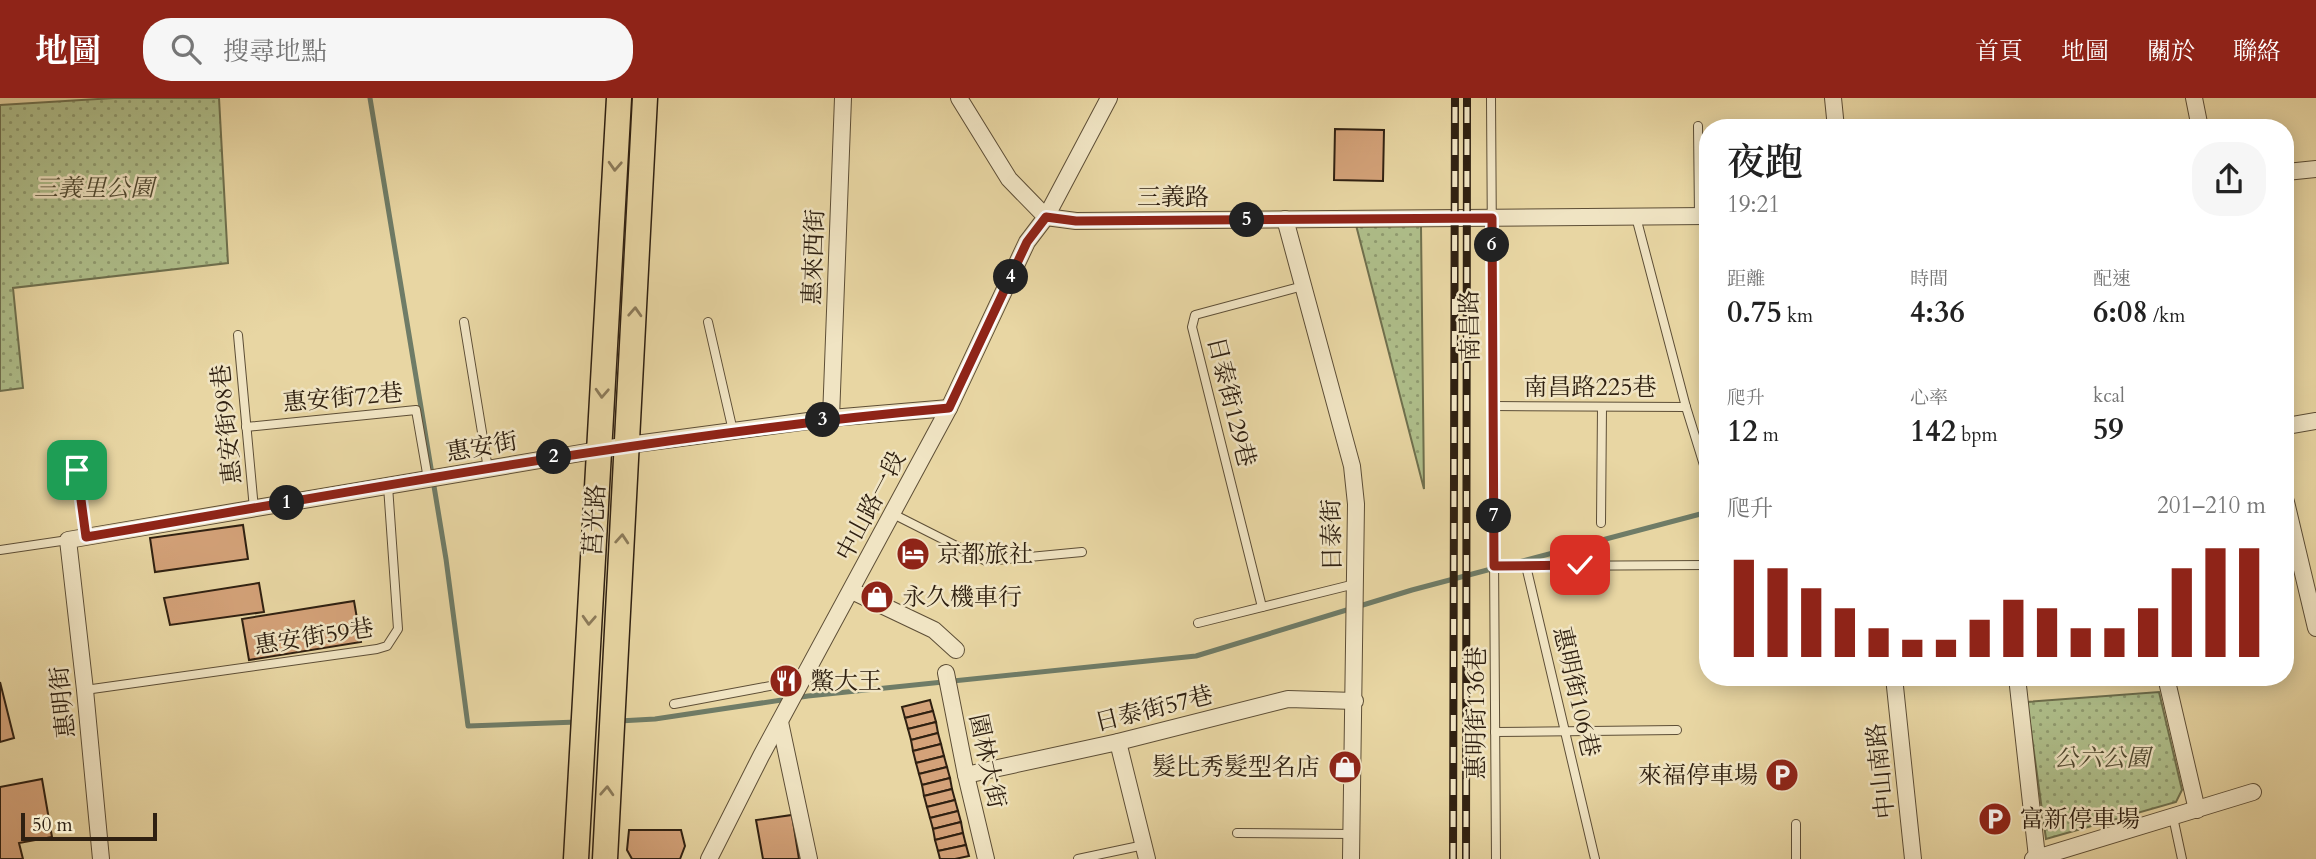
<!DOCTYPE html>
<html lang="zh-TW">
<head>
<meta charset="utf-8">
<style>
  body { margin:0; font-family:Cardo,"Noto Serif TC",serif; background:#f6f6f6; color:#222; height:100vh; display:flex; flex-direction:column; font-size:26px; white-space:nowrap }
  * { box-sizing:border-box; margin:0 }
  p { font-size:23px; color:#767676 }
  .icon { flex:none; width:38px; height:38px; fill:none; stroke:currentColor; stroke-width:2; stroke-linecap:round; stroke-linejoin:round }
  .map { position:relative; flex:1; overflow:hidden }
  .sheet { position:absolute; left:1699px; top:21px; width:595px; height:567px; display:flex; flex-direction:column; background:#fff; border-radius:28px; box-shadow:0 4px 18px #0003 }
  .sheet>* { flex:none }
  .scale { position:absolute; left:21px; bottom:18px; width:136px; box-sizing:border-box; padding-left:7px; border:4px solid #2f2011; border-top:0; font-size:19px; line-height:24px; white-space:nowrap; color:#2f2011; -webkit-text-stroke:5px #f0e4c3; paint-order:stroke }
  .pin { position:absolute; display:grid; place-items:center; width:60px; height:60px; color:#fff; margin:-30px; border-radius:14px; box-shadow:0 4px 10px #0006 }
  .km { position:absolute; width:35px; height:35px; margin:-18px; border-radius:50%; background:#222; color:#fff; font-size:19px; line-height:35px; text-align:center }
  .round { display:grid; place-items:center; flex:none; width:74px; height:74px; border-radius:28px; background:#f6f6f6 }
  .headline { display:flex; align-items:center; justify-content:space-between; height:119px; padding:0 28px }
  h1 { font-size:38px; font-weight:600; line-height:52px }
  .stats { display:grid; grid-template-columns:repeat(3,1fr); gap:10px; height:119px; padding:7px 28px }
  .stats div { display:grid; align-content:center }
  .stats b { font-size:30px; font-weight:600 }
  .stats small { font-size:19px; font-weight:400 }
  .stats p { font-size:19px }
  .chart { height:196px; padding:14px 28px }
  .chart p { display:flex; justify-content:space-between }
  .chart svg { width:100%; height:126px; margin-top:7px; stroke:#8f2418; stroke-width:6 }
  header { display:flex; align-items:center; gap:42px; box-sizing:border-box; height:98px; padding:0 35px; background:#8f2418; color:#fff }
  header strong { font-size:33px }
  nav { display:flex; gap:38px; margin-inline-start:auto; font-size:24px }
  .search { width:490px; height:63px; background:#f6f6f6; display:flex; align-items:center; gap:18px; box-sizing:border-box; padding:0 24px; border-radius:28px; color:#767676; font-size:26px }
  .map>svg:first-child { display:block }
</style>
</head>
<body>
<header>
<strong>地圖</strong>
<div class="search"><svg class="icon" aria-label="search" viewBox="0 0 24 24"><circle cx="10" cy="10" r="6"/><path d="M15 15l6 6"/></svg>搜尋地點</div>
<nav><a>首頁</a><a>地圖</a><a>關於</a><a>聯絡</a></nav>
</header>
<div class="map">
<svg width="2316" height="761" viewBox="0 0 2316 761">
  <defs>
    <pattern id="green-dots" width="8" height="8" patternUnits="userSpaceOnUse" patternTransform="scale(1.75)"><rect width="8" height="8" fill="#afbf8b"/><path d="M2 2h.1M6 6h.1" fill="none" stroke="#8f9b70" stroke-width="1.8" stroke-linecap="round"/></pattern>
  </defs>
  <rect width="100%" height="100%" fill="#e8d6a3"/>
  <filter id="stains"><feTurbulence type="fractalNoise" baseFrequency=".00286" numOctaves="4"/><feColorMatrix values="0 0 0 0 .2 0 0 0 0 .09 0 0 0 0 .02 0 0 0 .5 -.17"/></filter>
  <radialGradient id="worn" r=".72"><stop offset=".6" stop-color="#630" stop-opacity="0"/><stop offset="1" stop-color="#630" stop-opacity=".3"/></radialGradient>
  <!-- green -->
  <g fill="url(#green-dots)" stroke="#6f704e" stroke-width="2">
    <path d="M114 0H219L228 165 13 190 23 290 0 293V7Z"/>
    <path d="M1356 127 1421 128 1424 391Z"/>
    <path d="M2159 594 2182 692 2176 704 2046 741 2027 604Z"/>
  </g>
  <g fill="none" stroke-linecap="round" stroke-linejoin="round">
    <!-- stream -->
    <g stroke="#6f7c67" stroke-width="5">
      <path d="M370 0 446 461 468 628 577 624"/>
      <path d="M1511 466 1708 414"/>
      <path d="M619 623 655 621 808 598 1196 558 1412 492 1495 470"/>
    </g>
  </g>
  <!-- building -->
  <g fill="#d4a279" stroke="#2f2011" stroke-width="2">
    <path d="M1335 31 1384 32 1383 83 1334 82Z"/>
    <path d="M243 427 248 461 155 474 150 440Z"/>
    <path d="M259 485 264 514 170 527 164 500Z"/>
    <path d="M354 503 361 544 249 562 242 521Z"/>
    <path d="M0 584 14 640 0 644Z"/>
    <path d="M930 602 933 613 905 620 902 609Z"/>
    <path d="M933 613 936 624 908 631 905 620Z"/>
    <path d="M936 624 938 635 911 642 908 631Z"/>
    <path d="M938 635 941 646 913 653 911 642Z"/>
    <path d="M941 646 944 658 916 665 913 653Z"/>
    <path d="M944 658 947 669 919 676 916 665Z"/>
    <path d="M947 669 950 680 922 687 919 676Z"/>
    <path d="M950 680 952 691 924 698 922 687Z"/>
    <path d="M42 681 52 739 19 745 23 761H0V689Z"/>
    <path d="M952 691 955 702 927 709 924 698Z"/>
    <path d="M955 702 958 713 930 720 927 709Z"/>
    <path d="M958 713 961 724 933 731 930 720Z"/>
    <path d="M792 717 799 761H763L756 722Z"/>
    <path d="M961 724 963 735 935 742 933 731Z"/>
    <path d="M629 732H681L685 748 680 761H632L627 752Z"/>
    <path d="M963 735 966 747 938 753 935 742Z"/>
    <path d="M966 747 969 758 955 761H940L938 753Z"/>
  </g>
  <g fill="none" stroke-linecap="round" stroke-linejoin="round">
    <defs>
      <g id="service">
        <path d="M1491 0 1496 761"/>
        <path d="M1698 28 1699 118"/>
        <path d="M1636 119 1686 309 1708 380"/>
        <path d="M464 224 488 371"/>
        <path d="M708 224 733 333"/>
        <path d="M238 237 254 411"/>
        <path d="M1493 308 1686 309"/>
        <path d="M246 329 416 312 428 381"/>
        <path d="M77 372 86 439"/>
        <path d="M893 416 986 463 1082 454"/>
        <path d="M1601 425 1602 309"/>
        <path d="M0 452 68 442"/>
        <path d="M1494 468H1526L1595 761"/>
        <path d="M1526 468 1708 467"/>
        <path d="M1262 509 1192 229 1195 217 1303 188"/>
        <path d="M1198 525 1355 486"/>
        <path d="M85 592 377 551 387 548 398 531 388 388"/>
        <path d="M674 606 802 582"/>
        <path d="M1495 634 1677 632"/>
        <path d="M2173 719 2182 761"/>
        <path d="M1237 735 1352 736"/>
        <path d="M1078 761 1144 747"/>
        <path d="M1796 761V726"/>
      </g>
      <g id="minor">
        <path d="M959 0 1009 81 1046 119 1076 123 1708 118"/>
        <path d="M1833 0 1836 30"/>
        <path d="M2194 0 2200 30"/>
        <path d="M2286 74 2316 71"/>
        <path d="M1285 121 1352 368 1356 406 1351 761"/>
        <path d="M831 320 843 0"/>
        <path d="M2286 328 2316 323"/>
        <path d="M2286 404 2316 530"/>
        <path d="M852 493 934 532 956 552"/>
        <path d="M946 575 966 677 986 761"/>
        <path d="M1894 579 1913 761"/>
        <path d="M2017 579 2037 759"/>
        <path d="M2166 579 2197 712"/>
        <path d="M780 624 809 761"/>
        <path d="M1118 644 1147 761"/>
        <path d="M966 677 1118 644 1288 601 1355 603"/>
        <path d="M101 761 85 592 68 442 628 347 831 320 949 310"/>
        <path d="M709 761 761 658 949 310 1027 144 1046 119 1109 0"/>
        <path d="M2033 761 2253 694"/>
      </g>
      <g id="primary">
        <path d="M576 761 619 0"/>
        <path d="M605 761 645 0"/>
      </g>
    </defs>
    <!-- service casing -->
    <use href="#service" stroke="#5d4e36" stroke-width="10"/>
    <!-- minor casing -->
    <use href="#minor" stroke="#5d4e36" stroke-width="18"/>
    <!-- primary casing -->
    <use href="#primary" stroke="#2f2011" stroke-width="27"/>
    <!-- service -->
    <use href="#service" stroke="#f0e4c3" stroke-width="8"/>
    <!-- minor -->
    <use href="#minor" stroke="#f0e4c3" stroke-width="16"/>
    <!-- primary -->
    <use href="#primary" stroke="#e8d6a3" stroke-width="24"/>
    <defs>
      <g id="rail">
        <path d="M1453 761 1455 0"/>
        <path d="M1466 761 1467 0"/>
      </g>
    </defs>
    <!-- rail casing -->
    <use href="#rail" stroke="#2f2011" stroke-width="8"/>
    <!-- rail -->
    <use href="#rail" stroke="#f0e4c3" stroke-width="5" stroke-dasharray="16" stroke-linecap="butt"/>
  </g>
  <!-- one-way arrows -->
  <defs><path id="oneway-chevron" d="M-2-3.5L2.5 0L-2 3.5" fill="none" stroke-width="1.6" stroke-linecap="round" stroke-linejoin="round" transform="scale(1.75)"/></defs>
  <g stroke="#8c7b5a">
    <use href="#oneway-chevron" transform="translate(615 68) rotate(93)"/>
    <use href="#oneway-chevron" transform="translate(635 214) rotate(-87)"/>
    <use href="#oneway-chevron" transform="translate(602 295) rotate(93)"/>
    <use href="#oneway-chevron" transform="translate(622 441) rotate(-86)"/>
    <use href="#oneway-chevron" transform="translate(589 522) rotate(93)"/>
    <use href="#oneway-chevron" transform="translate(607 693) rotate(-87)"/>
  </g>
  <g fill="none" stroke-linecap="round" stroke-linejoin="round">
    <defs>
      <path id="route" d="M77 372 86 439C373 390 659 336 949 310L1027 144 1046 119 1076 123 1492 120 1494 468 1580 467"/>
    </defs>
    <!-- route casing -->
    <use href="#route" stroke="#fff" stroke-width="14"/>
    <!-- route -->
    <use href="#route" stroke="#8f2418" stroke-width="9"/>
  </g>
  <!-- icons -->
  <defs>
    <symbol id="hotel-disc" viewBox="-11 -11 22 22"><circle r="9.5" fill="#8f2418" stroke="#f0e4c3"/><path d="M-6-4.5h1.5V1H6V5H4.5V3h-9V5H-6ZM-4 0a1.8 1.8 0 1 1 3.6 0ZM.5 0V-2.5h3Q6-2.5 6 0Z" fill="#fff"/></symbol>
    <symbol id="shop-disc" viewBox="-11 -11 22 22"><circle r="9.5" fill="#8f2418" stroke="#f0e4c3"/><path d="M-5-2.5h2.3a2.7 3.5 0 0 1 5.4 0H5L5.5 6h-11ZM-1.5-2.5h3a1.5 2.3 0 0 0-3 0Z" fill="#fff"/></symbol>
    <symbol id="restaurant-disc" viewBox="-11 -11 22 22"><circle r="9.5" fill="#8f2418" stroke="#f0e4c3"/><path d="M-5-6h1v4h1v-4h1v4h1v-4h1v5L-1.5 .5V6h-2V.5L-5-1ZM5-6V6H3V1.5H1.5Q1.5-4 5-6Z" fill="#fff"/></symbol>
    <symbol id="parking-disc" viewBox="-11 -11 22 22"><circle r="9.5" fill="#8f2418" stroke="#f0e4c3"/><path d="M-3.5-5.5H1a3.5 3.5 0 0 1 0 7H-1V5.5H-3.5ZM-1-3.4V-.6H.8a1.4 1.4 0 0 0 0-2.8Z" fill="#fff"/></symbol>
  </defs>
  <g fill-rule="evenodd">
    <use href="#hotel-disc" x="894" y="437" width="38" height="38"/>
    <use href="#shop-disc" x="858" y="480" width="38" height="38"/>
    <use href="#restaurant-disc" x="767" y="564" width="38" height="38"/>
    <use href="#shop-disc" x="1326" y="650" width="38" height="38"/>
    <use href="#parking-disc" x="1763" y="658" width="38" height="38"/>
    <use href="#parking-disc" x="1976" y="702" width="38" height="38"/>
  </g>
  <g text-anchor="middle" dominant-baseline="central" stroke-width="5" stroke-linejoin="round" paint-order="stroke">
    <!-- park labels -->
    <g font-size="24" font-style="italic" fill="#4f4830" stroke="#f0e4c3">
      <text x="94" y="90">三義里公園</text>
      <text x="2102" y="660">公六公園</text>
    </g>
    <!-- street labels -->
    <g font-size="24" fill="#2f2011" stroke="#f0e4c3">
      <text x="1173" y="99">三義路</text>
      <text transform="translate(814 159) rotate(-88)">惠來西街</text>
      <text transform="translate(1470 228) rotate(-91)">南昌路</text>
      <text x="1590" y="289">南昌路225巷</text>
      <text transform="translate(343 300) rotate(-5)">惠安街72巷</text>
      <text transform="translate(1231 304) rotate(76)">日泰街129巷</text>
      <text transform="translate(227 326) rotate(-96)">惠安街98巷</text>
      <text transform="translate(482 349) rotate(-10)">惠安街</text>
      <text transform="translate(871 408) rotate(-62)">中山路一段</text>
      <text transform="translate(595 422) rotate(-87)">莒光路</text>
      <text transform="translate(1332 437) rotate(-91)">日泰街</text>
      <text transform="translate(314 539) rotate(-9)">惠安街59巷</text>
      <text transform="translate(1576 594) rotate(77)">惠明街106巷</text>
      <text transform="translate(63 604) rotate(-96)">惠明街</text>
      <text transform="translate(1154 611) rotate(-14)">日泰街57巷</text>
      <text transform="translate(1476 615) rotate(-90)">惠明街136巷</text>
      <text transform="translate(987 663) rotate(78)">園林大街</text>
      <text transform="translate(1881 673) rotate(-96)">中山南路</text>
    </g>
    <!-- poi labels -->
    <g font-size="24" fill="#2f2011" stroke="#f0e4c3" text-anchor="start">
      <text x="937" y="456">京都旅社</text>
      <text x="902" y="499">永久機車行</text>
      <text x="810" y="583">鱉大王</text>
      <text x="1320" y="669" text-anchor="end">髮比秀髮型名店</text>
      <text x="1758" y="677" text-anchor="end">來福停車場</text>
      <text x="2020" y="721">富新停車場</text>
    </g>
  </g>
  <rect width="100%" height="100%" filter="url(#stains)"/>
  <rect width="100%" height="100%" fill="url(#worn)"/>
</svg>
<div class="scale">50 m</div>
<div class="pin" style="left:77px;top:372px;background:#1e9e55"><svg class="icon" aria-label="arrive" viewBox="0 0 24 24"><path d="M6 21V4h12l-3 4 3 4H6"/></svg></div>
<div class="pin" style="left:1580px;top:467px;background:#d93025"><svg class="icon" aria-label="check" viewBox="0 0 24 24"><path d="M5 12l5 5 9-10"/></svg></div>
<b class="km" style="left:287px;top:405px">1</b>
<b class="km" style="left:554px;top:359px">2</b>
<b class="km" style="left:823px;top:322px">3</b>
<b class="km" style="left:1011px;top:179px">4</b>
<b class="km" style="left:1247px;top:122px">5</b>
<b class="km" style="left:1492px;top:147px">6</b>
<b class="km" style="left:1494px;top:418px">7</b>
<section class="sheet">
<div class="headline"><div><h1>夜跑</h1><p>19:21</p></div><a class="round"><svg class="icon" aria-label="share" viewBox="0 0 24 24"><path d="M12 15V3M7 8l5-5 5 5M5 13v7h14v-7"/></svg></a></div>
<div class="stats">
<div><p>距離</p><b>0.75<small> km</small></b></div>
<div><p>時間</p><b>4:36</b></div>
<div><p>配速</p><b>6:08<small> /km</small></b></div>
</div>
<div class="stats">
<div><p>爬升</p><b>12<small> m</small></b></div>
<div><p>心率</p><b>142<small> bpm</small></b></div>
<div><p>kcal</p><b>59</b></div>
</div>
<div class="chart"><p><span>爬升</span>201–210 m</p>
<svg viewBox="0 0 160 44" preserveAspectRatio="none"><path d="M5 44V10M15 44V13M25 44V20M35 44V27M45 44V34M55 44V38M65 44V38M75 44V31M85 44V24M95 44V27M105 44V34M115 44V34M125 44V27M135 44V13M145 44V6M155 44V6"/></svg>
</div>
</section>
</div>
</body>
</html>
